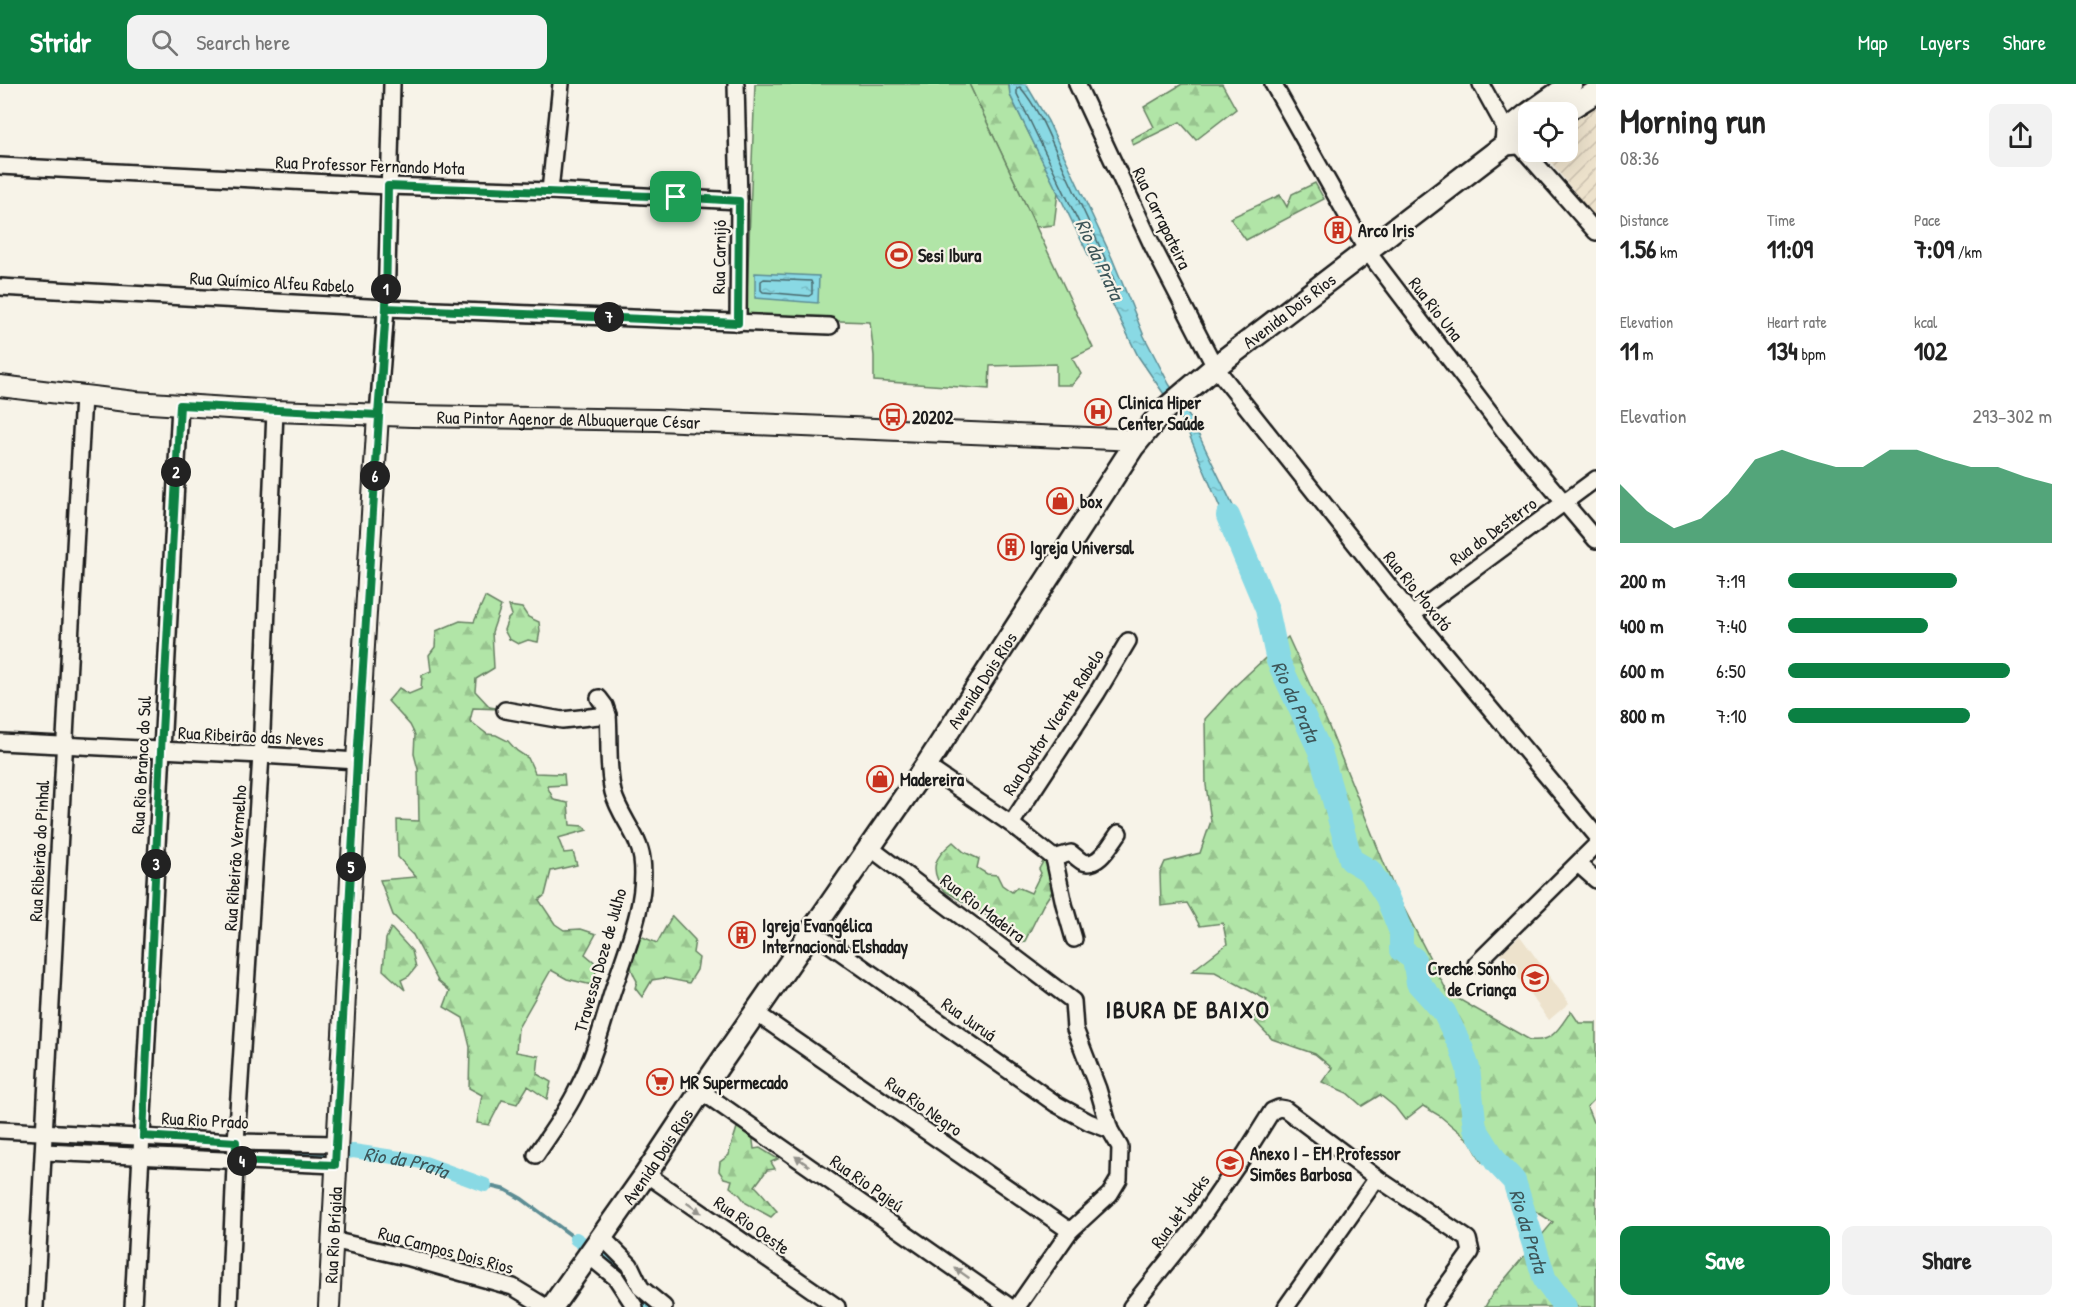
<!DOCTYPE html>
<html lang="en">
<head>
<meta charset="utf-8">
<style>
  body { margin:0; font-family:"Patrick Hand",sans-serif; background:#f2f2f2; color:#222; height:100vh; display:flex; flex-direction:column; font-size:22px; white-space:nowrap }
  * { box-sizing:border-box; margin:0 }
  p { font-size:20px; color:#767676 }
  .icon { flex:none; width:33px; height:33px; fill:none; stroke:currentColor; stroke-width:2; stroke-linecap:round; stroke-linejoin:round }
  .map { position:relative; flex:1; overflow:hidden }
  .side { display:flex; flex-direction:column; background:#fff; width:480px }
  .side>* { flex:none }
  .controls { position:absolute; left:1518px; top:18px; display:grid; gap:12px }
  .controls a { display:grid; place-items:center; width:60px; height:60px; border-radius:12px; background:#fff; box-shadow:0 6px 24px #0002; font-size:30px }
  .pin { position:absolute; display:grid; place-items:center; width:51px; height:51px; color:#fff; margin:-26px; border-radius:12px; box-shadow:0 3px 9px #0006 }
  .km { position:absolute; width:30px; height:30px; margin:-15px; border-radius:50%; background:#222; color:#fff; font-size:16px; line-height:30px; text-align:center }
  .round { display:grid; place-items:center; flex:none; width:63px; height:63px; border-radius:12px; background:#f2f2f2 }
  .headline { display:flex; align-items:center; justify-content:space-between; height:102px; padding:0 24px }
  h1 { font-size:33px; font-weight:800; line-height:45px }
  .figures { display:grid; grid-template-columns:repeat(3,1fr); gap:9px; height:102px; padding:6px 24px }
  .figures div { display:grid; align-content:center }
  .figures b { font-size:26px; font-weight:800 }
  .figures small { font-size:16px; font-weight:400 }
  .figures p { font-size:16px }
  .chart { height:168px; padding:12px 24px }
  .chart p { display:flex; justify-content:space-between }
  .chart svg { width:100%; height:108px; margin-top:6px; fill:#0b8043; opacity:.7 }
  .button { display:flex; gap:12px; margin-top:auto; padding:12px 24px }
  .button a { flex:1; height:69px; border-radius:12px; background:#0b8043; color:#fff; font-size:24px; font-weight:800; line-height:69px; text-align:center }
  .button a+a { background:#f2f2f2; color:#222 }
  ul { padding:0 24px; list-style:none; font-size:20px }
  li { display:grid; grid-template-columns:96px 72px 1fr; align-items:center; height:45px }
  li i { height:15px; border-radius:8px; background:#0b8043 }
  header { display:flex; align-items:center; gap:36px; box-sizing:border-box; height:84px; padding:0 30px; background:#0b8043; color:#fff }
  header strong { font-size:28px }
  nav { display:flex; gap:33px; margin-inline-start:auto; font-size:21px }
  .search { width:420px; height:54px; background:#f2f2f2; display:flex; align-items:center; gap:15px; box-sizing:border-box; padding:0 21px; border-radius:12px; color:#767676; font-size:22px }
  main { display:flex; flex:1; min-height:0 }
  .map>svg:first-child { display:block }
</style>
</head>
<body>
<header>
<strong>Stridr</strong>
<div class="search"><svg class="icon" aria-label="search" viewBox="0 0 24 24"><circle cx="10" cy="10" r="6"/><path d="M15 15l6 6"/></svg>Search here</div>
<nav><a>Map</a><a>Layers</a><a>Share</a></nav>
</header>
<main>
<div class="map">
<svg width="1596" height="1223" viewBox="0 0 1596 1223">
  <defs>
    <pattern id="industrial-furrows" width="10" height="10" patternUnits="userSpaceOnUse" patternTransform="scale(1.5)"><rect width="10" height="10" fill="#ede2cc"/><path d="M-1 1l2-2M0 10L10 0M9 11l2-2" fill="none" stroke="#cbc1af"/></pattern>
    <pattern id="forest-firs" width="22" height="20" patternUnits="userSpaceOnUse" patternTransform="scale(1.5)"><rect width="22" height="20" fill="#b1e5a7"/><path d="M5 1l3.5 6h-7zM16 11l3.5 6h-7z" fill="#98c48f"/></pattern>
    <pattern id="water-ripples" width="26" height="14" patternUnits="userSpaceOnUse" patternTransform="scale(1.5)"><rect width="26" height="14" fill="#89d9e4"/><path d="M2 4q2-2 4 0t4 0M15 11q2-2 4 0t4 0" fill="none" stroke="#76bac3"/></pattern>
  </defs>
  <rect width="100%" height="100%" fill="#f7f3e8"/>
  <filter id="ink" filterUnits="userSpaceOnUse"><feTurbulence type="fractalNoise" baseFrequency=".0167" numOctaves="2"/><feDisplacementMap in="SourceGraphic" scale="12" xChannelSelector="R" yChannelSelector="G"/><feConvolveMatrix kernelMatrix="1 2 1 2 8 2 1 2 1" color-interpolation-filters="sRGB"/></filter>
  <g filter="url(#ink)">
    <!-- built -->
    <path fill="#ede2cc" d="M1520 852 1569 919 1549 936 1500 869Z"/>
    <!-- industrial -->
    <path fill="url(#industrial-furrows)" d="M1596 22V136L1543 68H1568V40Z"/>
    <!-- forest -->
    <g fill="url(#forest-firs)" stroke="#668062" stroke-width="1.5">
      <path d="M969 0H1009L1010 11 1058 108 1054 141 1036 143Z"/>
      <path d="M1182 0H1222L1236 25 1196 56 1180 38 1133 61 1131 55 1154 43 1144 23Z"/>
      <path d="M1315 99 1324 115 1246 156 1230 134 1280 111 1287 123 1292 110Z"/>
      <path d="M485 513 501 522 492 548 494 584 476 595 475 607 490 623 501 625 473 624 470 637 487 650 496 651 508 657 517 667 528 674 535 689 564 690 565 701 547 702 554 716 568 719 570 741 583 742 587 746 558 754 564 769 573 768 577 781 551 787 545 811 539 816 555 840 564 846 581 845 596 850 585 870 598 881 592 901 567 895 551 886 518 944 516 968 539 972 537 990 551 998 547 1015 528 1002 517 1020 502 1016 489 1041 477 1039 482 1011 469 1004 470 963 463 934 444 923 450 907 438 897 413 851 393 831 380 796 416 793 398 773 397 736 419 737 418 685 414 670 415 651 410 641 388 617 399 604 409 610 421 605 422 591 431 587 429 571 435 563 436 547 460 537 474 538Z"/>
      <path d="M509 522 522 524 528 533 539 538 540 547 538 558 528 556 518 560 509 555 504 546 508 535 512 531Z"/>
      <path d="M1288 553 1327 638 1396 809 1448 909 1530 956C1553 959 1559 944 1571 927L1579 939H1596V1014L1587 1023 1593 1038H1596V1223H1485L1493 1209 1553 1138 1530 1124 1526 1101 1503 1072 1482 1078 1470 1057 1440 1032 1423 1022 1405 1036 1395 1023 1380 1011 1362 1022 1347 1009 1322 998 1332 984 1315 970 1272 955 1253 935 1267 916 1215 888 1192 887 1227 860 1223 839 1200 842 1187 819 1161 822 1160 789 1165 778 1200 769 1211 737 1206 701 1205 635 1235 602Z"/>
      <path d="M953 758 964 768 979 775 977 784 987 790 997 791 1002 801 1012 808 1017 803 1031 809 1041 789 1039 785 1044 776 1054 782 1057 800 1043 821 1025 857 1019 860 1008 844 945 807C928 786 934 773 953 758Z"/>
      <path d="M672 832 695 856 693 869 699 874 697 886 689 899 664 894 652 896 642 913 635 904 637 897C626 879 631 870 638 851L657 859Z"/>
      <path d="M391 844 412 867 416 883 409 892 401 896 405 906 383 886 386 855Z"/>
      <path d="M737 1043 752 1049 754 1065 760 1064 778 1075 771 1078 775 1085 767 1086 755 1102C764 1110 769 1119 777 1127L771 1133 746 1119 740 1111 730 1103 732 1096 724 1094 719 1087 720 1078 729 1071C730 1061 735 1053 737 1043Z"/>
    </g>
    <!-- pitch -->
    <path fill="#b1e5a7" stroke="#668062" stroke-width="1.5" d="M755 0H969L1093 264 1072 274 1081 290 1072 301H1056V280L990 282 989 305 874 297V272L870 238 746 234Z"/>
    <!-- water -->
    <g fill="url(#water-ripples)" stroke="#5d8d94" stroke-width="1.5">
      <path d="M1009 0H1026L1048 37 1112 174 1144 252 1169 300 1192 337 1250 457 1237 464 1185 341 1138 272 1010 11Z"/>
      <path d="M755 189 819 192 818 219 755 214Z"/>
    </g>
    <g fill="none" stroke-linecap="round" stroke-linejoin="round">
      <!-- shore -->
      <g stroke="#48686c" stroke-width="1.5">
        <path d="M1020 3C1040 26 1051 57 1064 85 1081 122 1100 160 1115 199L1114 202 1109 201 1017 10V4Z"/>
        <path d="M764 195 811 197 812 200V210L809 212 763 208 761 206V197Z"/>
      </g>
      <!-- stream -->
      <path stroke="#5d8d94" stroke-width="4" d="M485 1101 506 1106 522 1115 576 1155"/>
      <!-- canal -->
      <g stroke="#89d9e4" stroke-width="14">
        <path d="M41 1053 75 1059 95 1053"/>
        <path id="s1" d="M260 1066 324 1072 353 1067 407 1075 425 1079 485 1101"/>
        <path d="M576 1155 582 1159"/>
        <path d="M601 1172 633 1194 647 1223"/>
      </g>
      <!-- river -->
      <path stroke="#89d9e4" stroke-width="24" id="s2" d="M1228 432 1267 525 1278 577 1320 667 1351 776 1370 787 1387 813 1401 848V866L1414 875 1418 899 1444 928 1461 963 1468 984 1475 1044 1497 1079 1514 1097 1545 1196 1565 1223"/>
      <defs>
        <g id="minor">
          <path d="M736 0 739 117 738 239"/>
          <path d="M1077 0 1153 163 1215 283 1412 531 1596 751"/>
          <path d="M1273 0 1367 167 1508 352 1596 456"/>
          <path d="M1481 0 1507 47 1596 148"/>
          <path d="M0 82 388 102 550 107 739 117"/>
          <path d="M550 107 561 0"/>
          <path d="M0 203 386 224 830 242"/>
          <path d="M378 331 386 224 392 0"/>
          <path d="M1412 531 1596 395"/>
          <path d="M505 626 562 636 608 631"/>
          <path d="M0 658 261 671 357 677"/>
          <path d="M926 682 1011 740 1054 774"/>
          <path d="M1011 740 1097 609 1128 557"/>
          <path d="M869 763 1073 917 1075 945 1098 1005 1110 1046 1120 1063 1119 1095 1110 1110 1070 1147 1017 1223"/>
          <path d="M1054 774 1064 820 1074 855"/>
          <path d="M1054 774 1071 769C1075 772 1079 776 1083 778 1099 784 1111 759 1119 749"/>
          <path d="M1578 780 1596 796"/>
          <path d="M811 847 1056 1020 1089 1038 1110 1046"/>
          <path d="M1476 880 1596 761"/>
          <path d="M756 929 1070 1147"/>
          <path d="M701 1007 1010 1223"/>
          <path d="M0 1046 236 1058 336 1060"/>
          <path d="M44 1068 335 1081"/>
          <path d="M536 1071C550 1050 566 1029 577 1006 592 978 601 947 610 916 623 873 648 821 642 775 639 751 619 732 613 708 607 683 610 656 608 631L605 622 599 614"/>
          <path d="M646 1090 837 1223"/>
          <path d="M601 1152 630 1181 641 1204 664 1223"/>
          <path d="M332 1156 410 1174 513 1203 546 1223"/>
          <path d="M588 1171 616 1194 635 1223"/>
          <path d="M35 1223 83 312"/>
          <path d="M133 1223 180 321"/>
          <path d="M229 1223 236 1058 261 671 275 327"/>
          <path d="M1131 1223 1195 1143 1245 1070 1272 1027 1279 1024 1285 1025 1377 1094 1468 1155 1471 1168 1431 1223"/>
          <path d="M1286 1223 1377 1094"/>
        </g>
        <g id="tertiary">
          <path id="s3" d="M0 302 135 318 275 327 412 332 657 336 1138 356"/>
          <path id="s4" d="M329 1223 357 677 378 331"/>
        </g>
        <g id="secondary">
          <path d="M1531 28 1571 0"/>
          <path d="M1564 28 1596 8"/>
          <path d="M1506 60 1507 47 1528 30"/>
          <path id="s5" d="M552 1223 646 1090 701 1007 926 682 1133 363 1163 327 1215 283 1506 60 1517 59 1528 52"/>
        </g>
      </defs>
      <!-- minor casing -->
      <use href="#minor" stroke="#1c1c1c" stroke-width="20"/>
      <!-- tertiary casing -->
      <use href="#tertiary" stroke="#1c1c1c" stroke-width="24"/>
      <!-- secondary casing -->
      <use href="#secondary" stroke="#1c1c1c" stroke-width="26"/>
      <!-- minor -->
      <use href="#minor" stroke="#f7f3e8" stroke-width="15"/>
      <!-- tertiary -->
      <use href="#tertiary" stroke="#f7f3e8" stroke-width="20"/>
      <!-- secondary -->
      <use href="#secondary" stroke="#f7f3e8" stroke-width="21"/>
    </g>
    <!-- one-way arrows -->
    <defs><path id="oneway-solid" d="M-6-.8H1V-3.2L6.5 0L1 3.2V.8H-6Z" transform="scale(1.5)"/></defs>
    <g fill="#94928c">
      <use href="#oneway-solid" transform="translate(802 1077) rotate(-145)"/>
      <use href="#oneway-solid" transform="translate(694 1124) rotate(35)"/>
      <use href="#oneway-solid" transform="translate(962 1189) rotate(-145)"/>
    </g>
  </g>
  <g fill="none" stroke-linecap="round" stroke-linejoin="round" filter="url(#ink)">
    <defs>
      <path id="route" d="M676 113 388 102 386 224 378 331 180 321 161 667 143 1052 236 1058V1077L335 1081 357 677 386 224 738 239 739 117 676 113"/>
    </defs>
    <!-- route casing -->
    <use href="#route" stroke="#fff" stroke-width="12"/>
    <!-- route -->
    <use href="#route" stroke="#0b8043" stroke-width="8"/>
  </g>
  <!-- icons -->
  <defs>
    <symbol id="building-ring" viewBox="-11 -11 22 22"><circle r="9.5" fill="#f7f3e8" stroke="#c8321e" stroke-width="1.5"/><path d="M-4-6H4V6H1V3H-1V6H-4ZM-2.5-4.3h1.7v1.8h-1.7ZM.8-4.3h1.7v1.8H.8ZM-2.5-1h1.7V.8h-1.7ZM.8-1h1.7V.8H.8Z" fill="#c8321e"/></symbol>
    <symbol id="stadium-ring" viewBox="-11 -11 22 22"><circle r="9.5" fill="#f7f3e8" stroke="#c8321e" stroke-width="1.5"/><path d="M0-5a6.5 5 0 1 0 0 10a6.5 5 0 1 0 0-10ZM-3.5-1.8h7v3.6h-7Z" fill="#c8321e"/></symbol>
    <symbol id="hospital-ring" viewBox="-11 -11 22 22"><circle r="9.5" fill="#f7f3e8" stroke="#c8321e" stroke-width="1.5"/><path d="M-5-5h3v3.5h4V-5h3V5h-3V1.5h-4V5h-3Z" fill="#c8321e"/></symbol>
    <symbol id="bus-ring" viewBox="-11 -11 22 22"><circle r="9.5" fill="#f7f3e8" stroke="#c8321e" stroke-width="1.5"/><path d="M-5-6H5V4H4V6H2V4H-2V6H-4V4H-5ZM-3.5-4V0h7V-4ZM-3.5 1.2v1.5H-2V1.2ZM2 1.2v1.5H3.5V1.2Z" fill="#c8321e"/></symbol>
    <symbol id="shop-ring" viewBox="-11 -11 22 22"><circle r="9.5" fill="#f7f3e8" stroke="#c8321e" stroke-width="1.5"/><path d="M-5-2.5h2.3a2.7 3.5 0 0 1 5.4 0H5L5.5 6h-11ZM-1.5-2.5h3a1.5 2.3 0 0 0-3 0Z" fill="#c8321e"/></symbol>
    <symbol id="school-ring" viewBox="-11 -11 22 22"><circle r="9.5" fill="#f7f3e8" stroke="#c8321e" stroke-width="1.5"/><path d="M0-5L7-2L0 1L-7-2ZM-4 1L0 2.5L4 1V4Q0 6-4 4Z" fill="#c8321e"/></symbol>
    <symbol id="supermarket-ring" viewBox="-11 -11 22 22"><circle r="9.5" fill="#f7f3e8" stroke="#c8321e" stroke-width="1.5"/><path d="M-6-5.5h2.5l.6 2H6L4.5 2H-2.5L-4.4-4H-6ZM-1.5 3.2a1.3 1.3 0 1 0 .1 0ZM3 3.2a1.3 1.3 0 1 0 .1 0Z" fill="#c8321e"/></symbol>
  </defs>
  <g fill-rule="evenodd">
    <use href="#building-ring" x="1323" y="131" width="30" height="30"/>
    <use href="#stadium-ring" x="884" y="156" width="30" height="30"/>
    <use href="#hospital-ring" x="1083" y="313" width="30" height="30"/>
    <use href="#bus-ring" x="878" y="318" width="30" height="30"/>
    <use href="#shop-ring" x="1045" y="402" width="30" height="30"/>
    <use href="#building-ring" x="996" y="448" width="30" height="30"/>
    <use href="#shop-ring" x="865" y="680" width="30" height="30"/>
    <use href="#building-ring" x="727" y="836" width="30" height="30"/>
    <use href="#school-ring" x="1520" y="879" width="30" height="30"/>
    <use href="#supermarket-ring" x="645" y="983" width="30" height="30"/>
    <use href="#school-ring" x="1215" y="1064" width="30" height="30"/>
  </g>
  <g text-anchor="middle" dominant-baseline="central" stroke-width="4.5" stroke-linejoin="round" paint-order="stroke">
    <!-- street labels -->
    <g font-size="18" fill="#1c1c1c" stroke="#f7f3e8">
      <text transform="translate(370 81) rotate(2)">Rua Professor Fernando Mota</text>
      <text transform="translate(1162 134) rotate(64)">Rua Carrapateira</text>
      <text transform="translate(719 173) rotate(-89)">Rua Carnijó</text>
      <text transform="translate(272 198) rotate(3)">Rua Químico Alfeu Rabelo</text>
      <text transform="translate(1436 225) rotate(52)">Rua Rio Una</text>
      <text stroke="none"><textPath href="#s5" startOffset="1246">Avenida Dois Rios</textPath></text>
      <text stroke="none"><textPath href="#s3" startOffset="570">Rua Pintor Agenor de Albuquerque César</textPath></text>
      <text transform="translate(1493 447) rotate(-36)">Rua do Desterro</text>
      <text transform="translate(1418 507) rotate(51)">Rua Rio Moxotó</text>
      <text stroke="none"><textPath href="#s5" startOffset="760">Avenida Dois Rios</textPath></text>
      <text transform="translate(1053 638) rotate(-57)">Rua Doutor Vicente Rabelo</text>
      <text transform="translate(251 652) rotate(3)">Rua Ribeirão das Neves</text>
      <text transform="translate(141 681) rotate(-87)">Rua Rio Branco do Sul</text>
      <text transform="translate(39 767) rotate(-87)">Rua Ribeirão do Pinhal</text>
      <text transform="translate(235 774) rotate(-86)">Rua Ribeirão Vermelho</text>
      <text transform="translate(983 824) rotate(37)">Rua Rio Madeira</text>
      <text transform="translate(600 876) rotate(-74)">Travessa Doze de Julho</text>
      <text transform="translate(969 935) rotate(35)">Rua Juruá</text>
      <text transform="translate(924 1022) rotate(35)">Rua Rio Negro</text>
      <text transform="translate(205 1036) rotate(3)">Rua Rio Prado</text>
      <text stroke="none"><textPath href="#s5" startOffset="184">Avenida Dois Rios</textPath></text>
      <text transform="translate(867 1099) rotate(35)">Rua Rio Pajeú</text>
      <text transform="translate(1180 1127) rotate(-54)">Rua Jet Jacks</text>
      <text transform="translate(752 1141) rotate(35)">Rua Rio Oeste</text>
      <text stroke="none"><textPath href="#s4" startOffset="72">Rua Rio Brígida</textPath></text>
      <text transform="translate(446 1166) rotate(15)">Rua Campos Dois Rios</text>
    </g>
    <!-- poi labels -->
    <g font-size="18" font-weight="bold" fill="#1c1c1c" stroke="#f7f3e8" text-anchor="start">
      <text x="1358" y="146">Arco Iris</text>
      <text x="918" y="171">Sesi Ibura</text>
      <text x="1118" y="318">Clinica Hiper<tspan x="1118" dy="21">Center Saúde</tspan></text>
      <text x="912" y="333">20202</text>
      <text x="1080" y="417">box</text>
      <text x="1030" y="463">Igreja Universal</text>
      <text x="900" y="695">Madereira</text>
      <text x="762" y="841">Igreja Evangélica<tspan x="762" dy="21">Internacional Elshaday</tspan></text>
      <text x="1516" y="884" text-anchor="end">Creche Sonho<tspan x="1516" dy="21">de Criança</tspan></text>
      <text x="680" y="998">MR Supermecado</text>
      <text x="1250" y="1069">Anexo I - EM Professor<tspan x="1250" dy="21">Simões Barbosa</tspan></text>
    </g>
    <!-- water labels -->
    <g font-size="20" font-style="italic" fill="#3d5558" stroke="#f7f3e8">
      <text transform="translate(1100 175) rotate(65)">Rio da Prata</text>
      <text stroke="none"><textPath href="#s2" startOffset="198">Rio da Prata</textPath></text>
      <text stroke="none"><textPath href="#s1" startOffset="148">Rio da Prata</textPath></text>
      <text stroke="none"><textPath href="#s2" startOffset="794">Rio da Prata</textPath></text>
    </g>
    <!-- district labels -->
    <g font-size="24" font-weight="bold" letter-spacing="1.5" fill="#1c1c1c" stroke="#f7f3e8">
      <text x="1188" y="925">IBURA DE BAIXO</text>
    </g>
  </g>
</svg>
<div class="controls">
<a><svg class="icon" aria-label="locate" viewBox="0 0 24 24"><circle cx="12" cy="12" r="6"/><path d="M12 2v4M12 18v4M2 12h4M18 12h4"/></svg></a>
</div>
<div class="pin" style="left:676px;top:113px;background:#1e9e55"><svg class="icon" aria-label="arrive" viewBox="0 0 24 24"><path d="M6 21V4h12l-3 4 3 4H6"/></svg></div>
<b class="km" style="left:386px;top:205px">1</b>
<b class="km" style="left:176px;top:388px">2</b>
<b class="km" style="left:156px;top:780px">3</b>
<b class="km" style="left:242px;top:1077px">4</b>
<b class="km" style="left:351px;top:783px">5</b>
<b class="km" style="left:375px;top:392px">6</b>
<b class="km" style="left:609px;top:233px">7</b>
</div>
<section class="side">
<div class="headline"><div><h1>Morning run</h1><p>08:36</p></div><a class="round"><svg class="icon" aria-label="share" viewBox="0 0 24 24"><path d="M12 15V3M7 8l5-5 5 5M5 13v7h14v-7"/></svg></a></div>
<div class="figures">
<div><p>Distance</p><b>1.56<small> km</small></b></div>
<div><p>Time</p><b>11:09</b></div>
<div><p>Pace</p><b>7:09<small> /km</small></b></div>
</div>
<div class="figures">
<div><p>Elevation</p><b>11<small> m</small></b></div>
<div><p>Heart rate</p><b>134<small> bpm</small></b></div>
<div><p>kcal</p><b>102</b></div>
</div>
<div class="chart"><p><span>Elevation</span>293–302 m</p>
<svg viewBox="0 0 160 44" preserveAspectRatio="none"><path d="M0 44V20L10 31L20 38L30 34L40 24L50 10L60 6L70 10L80 13L90 13L100 6L110 6L120 10L130 13L140 13L150 17L160 20V44z"/></svg>
</div>
<ul>
<li><b>200 m</b>7:19<i style="width:64%"></i></li>
<li><b>400 m</b>7:40<i style="width:53%"></i></li>
<li><b>600 m</b>6:50<i style="width:84%"></i></li>
<li><b>800 m</b>7:10<i style="width:69%"></i></li>
</ul>
<div class="button"><a>Save</a><a>Share</a></div>
</section>
</main>
</body>
</html>
